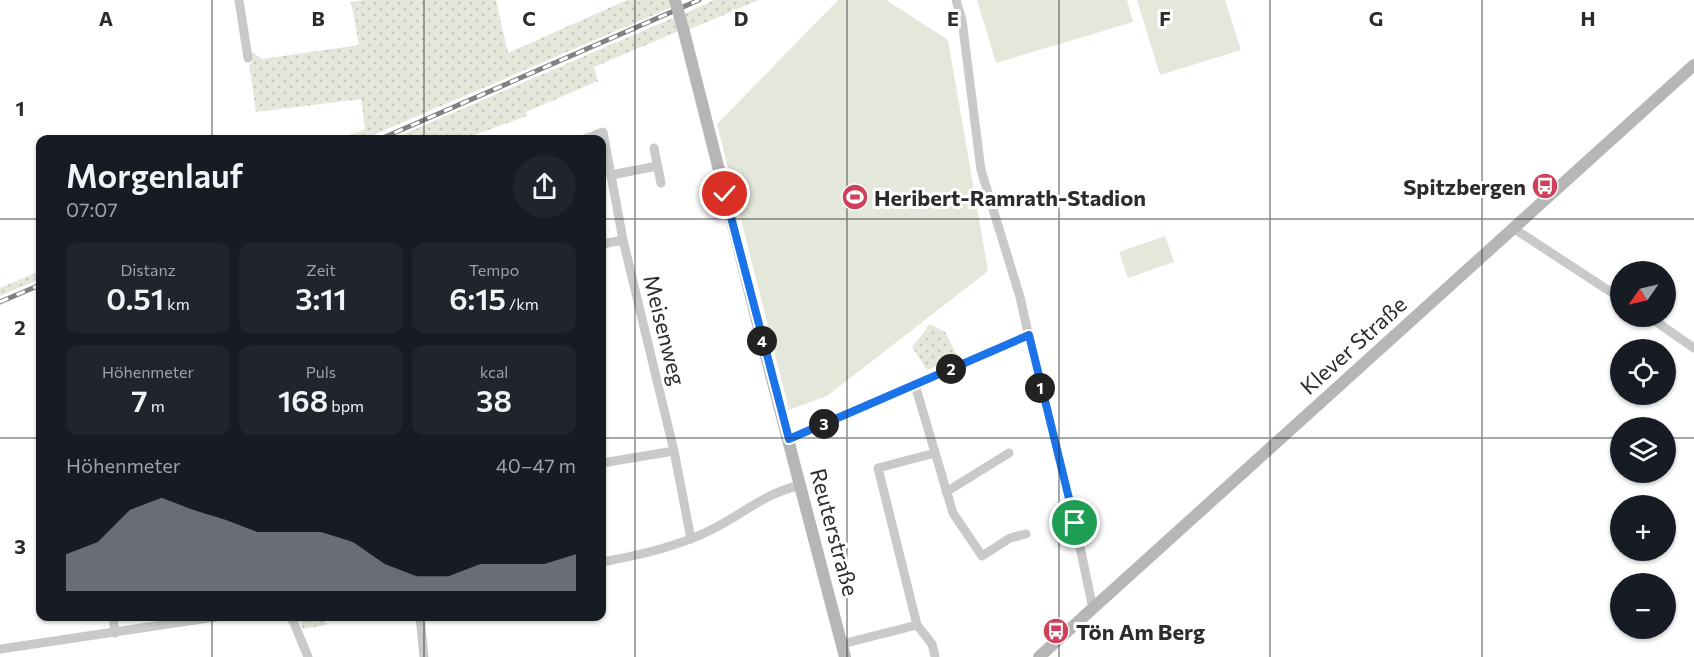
<!DOCTYPE html>
<html lang="de">
<head>
<meta charset="utf-8">
<style>
  body { margin:0; font-family:Commissioner,sans-serif; background:#20242c; color:#f1f3f6; height:100vh; display:flex; flex-direction:column; font-size:22px; white-space:nowrap }
  * { box-sizing:border-box; margin:0 }
  p { font-size:20px; color:#9ea1a6 }
  .icon { flex:none; width:33px; height:33px; fill:none; stroke:currentColor; stroke-width:2; stroke-linecap:round; stroke-linejoin:round }
  .map { position:relative; flex:1; overflow:hidden }
  .panel { position:absolute; left:36px; top:135px; width:570px; height:486px; display:flex; flex-direction:column; background:#171b24; border-radius:12px; box-shadow:0 2px 4px #0004 }
  .panel>* { flex:none }
  .needle { width:39px; rotate:236deg }
  .buttons { position:absolute; left:1610px; top:261px; display:grid; gap:12px }
  .buttons a { display:grid; place-items:center; width:66px; height:66px; border-radius:50%; background:#171b24; box-shadow:0 2px 4px #0004; font-size:30px }
  .pin { position:absolute; display:grid; place-items:center; width:51px; height:51px; color:#fff; margin:-26px; border:3px solid #fff; border-radius:50%; box-shadow:0 2px 6px #0007 }
  .km { position:absolute; width:30px; height:30px; margin:-15px; border-radius:50%; background:#222; color:#fff; font-size:16px; line-height:30px; text-align:center }
  .round { display:grid; place-items:center; flex:none; width:63px; height:63px; border-radius:32px; background:#20242c }
  .head { display:flex; align-items:center; justify-content:space-between; height:102px; padding:0 30px }
  h1 { font-size:33px; font-weight:600; line-height:45px }
  .stats { display:grid; grid-template-columns:repeat(3,1fr); gap:9px; height:102px; padding:6px 30px }
  .stats div { display:grid; align-content:center; border-radius:12px; background:#20242c; text-align:center }
  .stats b { font-size:30px; font-weight:600 }
  .stats small { font-size:16px; font-weight:400 }
  .stats p { font-size:16px }
  .chart { height:168px; padding:12px 30px }
  .chart p { display:flex; justify-content:space-between }
  .chart svg { width:100%; height:108px; margin-top:6px; fill:#8c9099; opacity:.7 }
  .map>svg:first-child { display:block }
</style>
</head>
<body>
<div class="map">
<svg width="1694" height="657" viewBox="0 0 1694 657">
  <defs>
    <pattern id="grass-dots" width="8" height="8" patternUnits="userSpaceOnUse" patternTransform="scale(1.5)"><rect width="8" height="8" fill="#e3e8db"/><path d="M2 2h.1M6 6h.1" fill="none" stroke="#c3c7bc" stroke-width="1.8" stroke-linecap="round"/></pattern>
  </defs>
  <rect width="100%" height="100%" fill="#fff"/>
  <!-- grass -->
  <g fill="url(#grass-dots)">
    <path d="M363 0H496L508 53 627 0H671L672 7 364 139H340L365 129 361 99 256 112 249 64 252 63 251 51 262 59 359 45 351 2Z"/>
    <path d="M714 0H759L688 30 684 14Z"/>
    <path d="M675 17 679 31 594 67 598 81 526 112 527 116 463 139 390 140Z"/>
    <path d="M40 271V279L0 296V288Z"/>
    <path d="M930 324 945 332 958 357 927 370 912 347Z"/>
    <path d="M298 617H325L326 625 303 629Z"/>
  </g>
  <!-- garden -->
  <g fill="#e3e8db">
    <path d="M838 0H886L948 40 988 271 827 396 789 410 717 124Z"/>
    <path d="M977 0H1127L1133 22 996 63Z"/>
    <path d="M1137 0H1225L1241 50 1160 75Z"/>
    <path d="M1165 236 1174 262 1128 278 1119 252Z"/>
  </g>
  <g fill="none" stroke-linecap="round" stroke-linejoin="round">
    <!-- street -->
    <g stroke="#c9c9c9" stroke-width="9">
      <path d="M239 0 248 58"/>
      <path d="M956 0 962 20 981 170 1020 297 1039 382 1075 523 1093 609"/>
      <path d="M582 140 603 132 623 240 674 451 691 539"/>
      <path d="M654 148 661 183"/>
      <path d="M611 175 657 166"/>
      <path d="M1513 228 1620 298"/>
      <path d="M602 244 623 240"/>
      <path d="M1648 316 1694 348"/>
      <path d="M915 385 953 513 982 556 1010 538 1026 534"/>
      <path d="M788 439 1029 335"/>
      <path d="M602 463 674 451"/>
      <path d="M946 492 1009 453"/>
      <path d="M602 562C640 555 676 547 711 530 743 514 765 493 801 485"/>
      <path d="M113 616 115 633"/>
      <path d="M290 616 294 623 308 657"/>
      <path d="M420 616 424 657"/>
      <path d="M917 625 932 644 935 656"/>
      <path d="M842 644 917 625 878 468 935 453"/>
      <path d="M0 649 222 616"/>
    </g>
    <!-- secondary -->
    <g stroke="#b6b6b6" stroke-width="12">
      <path d="M684 32 765 352 845 657"/>
      <path d="M1039 657 1694 65"/>
    </g>
    <defs>
      <g id="rail">
        <path d="M378 140 699 0"/>
        <path d="M0 302 40 285"/>
      </g>
    </defs>
    <!-- rail casing -->
    <use href="#rail" stroke="#818181" stroke-width="5"/>
    <!-- rail -->
    <use href="#rail" stroke="#fff" stroke-width="3" stroke-dasharray="9" stroke-linecap="butt"/>
    <!-- secondary-bridge -->
    <path stroke="#b6b6b6" stroke-width="12" d="M675 0 684 32"/>
  </g>
  <g fill="none" stroke-linecap="round" stroke-linejoin="round">
    <defs>
      <path id="route" d="M725 194 789 439 1029 335 1075 523"/>
    </defs>
    <!-- route casing -->
    <use href="#route" stroke="#fff" stroke-width="12"/>
    <!-- route -->
    <use href="#route" stroke="#1a73e8" stroke-width="8"/>
  </g>
  <!-- grid -->
  <path fill="none" stroke="#2c2c2c" stroke-width="1.5" stroke-opacity="0.55" d="M212 0V140M424 0V140M635 0V657M847 0V657M1059 0V657M1270 0V657M1482 0V657M0 219H40M602 219H1694M0 438H40M602 438H1620M1665 438H1694M212 616V657M424 616V657"/>
  <!-- icons -->
  <defs>
    <symbol id="bus-disc" viewBox="-11 -11 22 22"><circle r="9.5" fill="#cf415a" stroke="#fff"/><path d="M-5-6H5V4H4V6H2V4H-2V6H-4V4H-5ZM-3.5-4V0h7V-4ZM-3.5 1.2v1.5H-2V1.2ZM2 1.2v1.5H3.5V1.2Z" fill="#fff"/></symbol>
    <symbol id="stadium-disc" viewBox="-11 -11 22 22"><circle r="9.5" fill="#cf415a" stroke="#fff"/><path d="M0-5a6.5 5 0 1 0 0 10a6.5 5 0 1 0 0-10ZM-3.5-1.8h7v3.6h-7Z" fill="#fff"/></symbol>
  </defs>
  <g fill-rule="evenodd">
    <use href="#bus-disc" x="1530" y="171" width="30" height="30"/>
    <use href="#stadium-disc" x="840" y="182" width="30" height="30"/>
    <use href="#bus-disc" x="1041" y="616" width="30" height="30"/>
  </g>
  <g text-anchor="middle" dominant-baseline="central" stroke-width="6" stroke-linejoin="round" paint-order="stroke">
    <!-- poi labels -->
    <g font-size="22" font-weight="bold" fill="#2c2c2c" stroke="#fff" text-anchor="start">
      <text x="1526" y="186" text-anchor="end">Spitzbergen</text>
      <text x="874" y="197">Heribert-Ramrath-Stadion</text>
      <text x="1076" y="631">Tön Am Berg</text>
    </g>
    <!-- street labels -->
    <g font-size="22" fill="#2c2c2c" stroke="#fff">
      <text transform="translate(665 330) rotate(76)">Meisenweg</text>
      <text transform="translate(1353 345) rotate(-42)">Klever Straße</text>
      <text transform="translate(835 532) rotate(75)">Reuterstraße</text>
    </g>
  </g>
  <g font-size="20" text-anchor="middle" font-weight="bold" fill="#2c2c2c" stroke="#fff" stroke-width="6" stroke-linejoin="round" paint-order="stroke">
    <text x="106" y="26">A</text>
    <text x="318" y="26">B</text>
    <text x="529" y="26">C</text>
    <text x="741" y="26">D</text>
    <text x="953" y="26">E</text>
    <text x="1165" y="26">F</text>
    <text x="1376" y="26">G</text>
    <text x="1588" y="26">H</text>
    <text x="20" y="116">1</text>
    <text x="20" y="335">2</text>
    <text x="20" y="554">3</text>
  </g>
</svg>
<div class="buttons">
<a><svg class="needle" viewBox="-14 -14 28 28"><path d="M0-13l5 13h-10z" fill="#e53935"/><path d="M0 13l5-13h-10z" fill="#9ea1a6"/></svg></a>
<a><svg class="icon" aria-label="locate" viewBox="0 0 24 24"><circle cx="12" cy="12" r="6"/><path d="M12 2v4M12 18v4M2 12h4M18 12h4"/></svg></a>
<a><svg class="icon" aria-label="layers" viewBox="0 0 24 24"><path d="M12 4l9 5-9 5-9-5zM3 14l9 5 9-5"/></svg></a>
<a>+</a>
<a>−</a>
</div>
<div class="pin" style="left:1075px;top:523px;background:#1e9e55"><svg class="icon" aria-label="arrive" viewBox="0 0 24 24"><path d="M6 21V4h12l-3 4 3 4H6"/></svg></div>
<div class="pin" style="left:725px;top:194px;background:#d93025"><svg class="icon" aria-label="check" viewBox="0 0 24 24"><path d="M5 12l5 5 9-10"/></svg></div>
<b class="km" style="left:1040px;top:388px">1</b>
<b class="km" style="left:951px;top:369px">2</b>
<b class="km" style="left:824px;top:424px">3</b>
<b class="km" style="left:762px;top:341px">4</b>
<section class="panel">
<div class="head"><div><h1>Morgenlauf</h1><p>07:07</p></div><a class="round"><svg class="icon" aria-label="share" viewBox="0 0 24 24"><path d="M12 15V3M7 8l5-5 5 5M5 13v7h14v-7"/></svg></a></div>
<div class="stats">
<div><p>Distanz</p><b>0.51<small> km</small></b></div>
<div><p>Zeit</p><b>3:11</b></div>
<div><p>Tempo</p><b>6:15<small> /km</small></b></div>
</div>
<div class="stats">
<div><p>Höhenmeter</p><b>7<small> m</small></b></div>
<div><p>Puls</p><b>168<small> bpm</small></b></div>
<div><p>kcal</p><b>38</b></div>
</div>
<div class="chart"><p><span>Höhenmeter</span>40–47 m</p>
<svg viewBox="0 0 160 44" preserveAspectRatio="none"><path d="M0 44V29L10 24L20 11L30 6L40 11L50 15L60 20L70 20L80 20L90 24L100 33L110 38L120 38L130 33L140 33L150 33L160 29V44z"/></svg>
</div>
</section>
</div>
</body>
</html>
